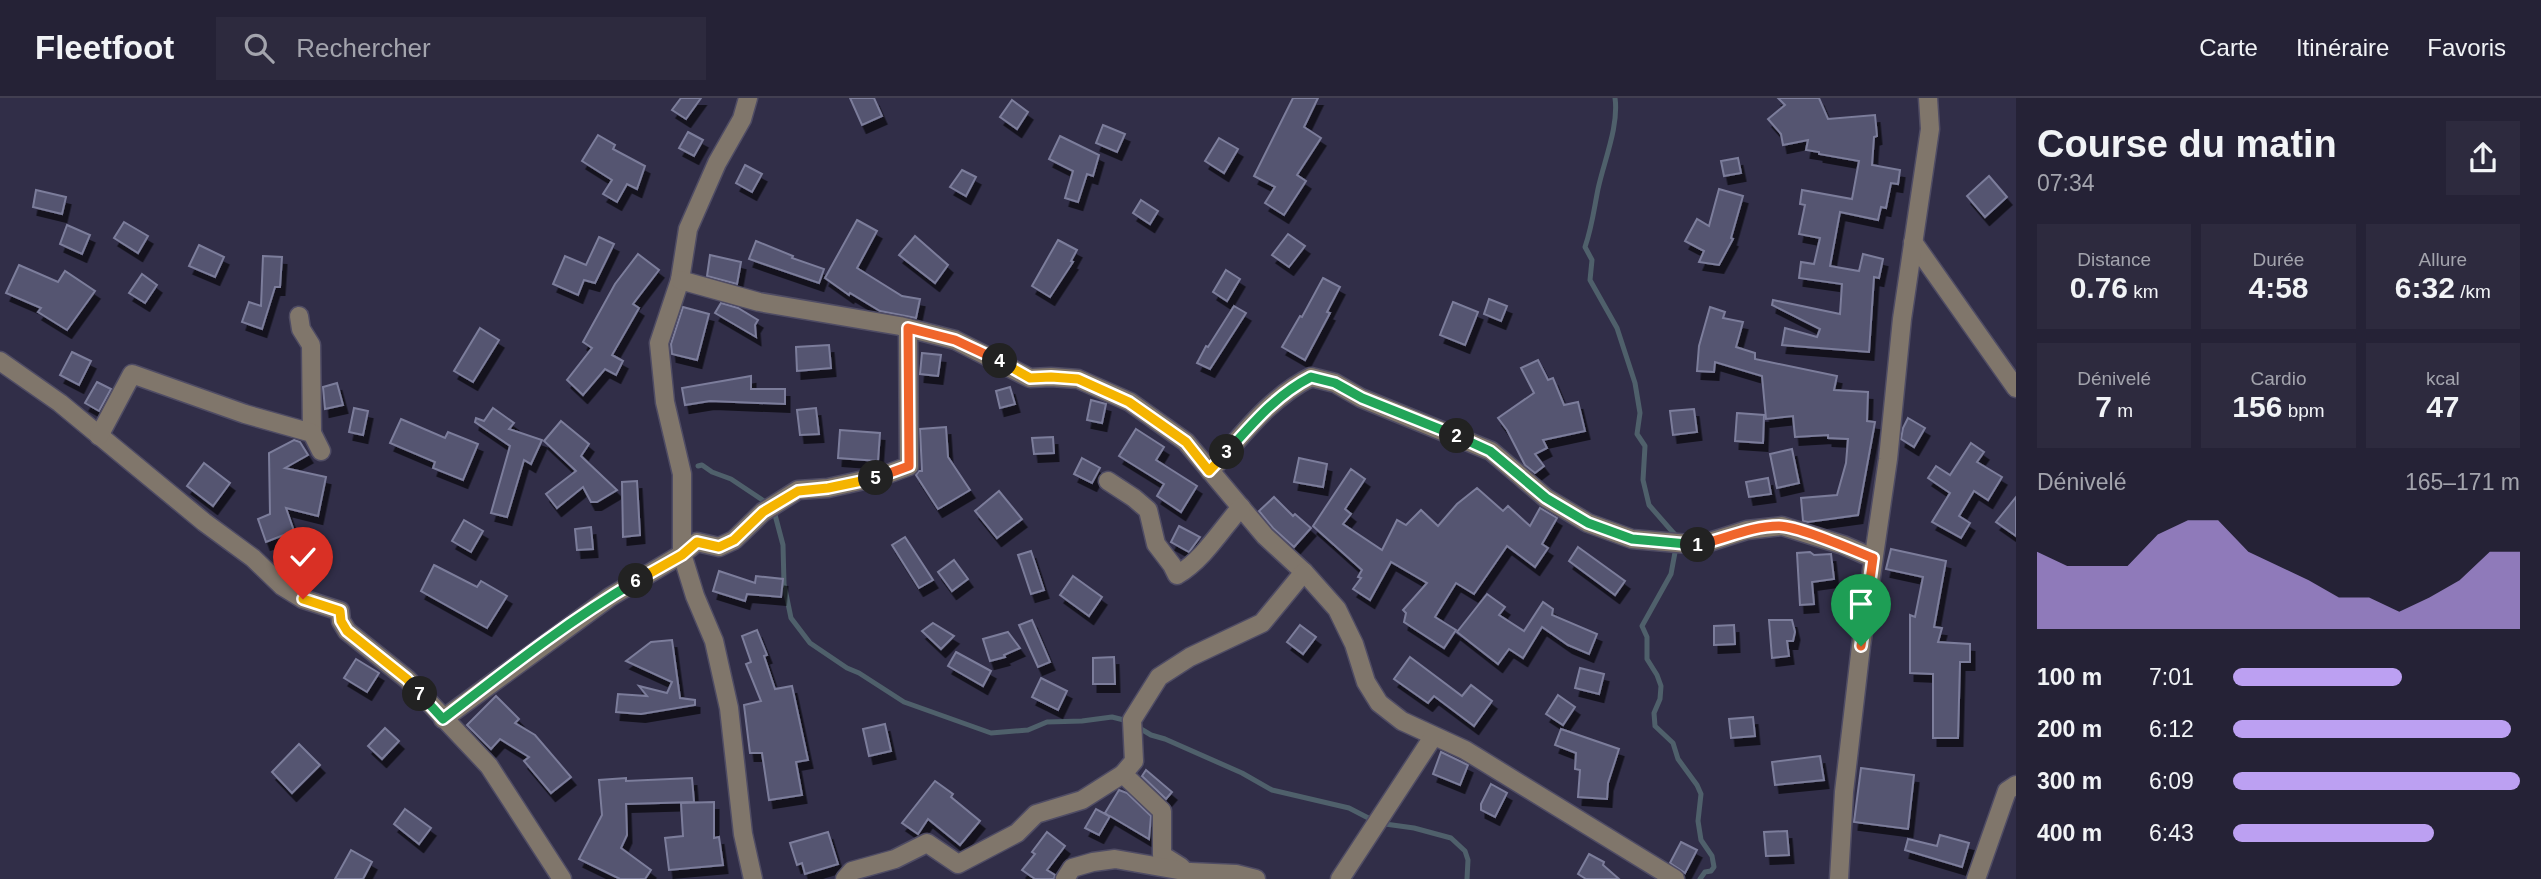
<!DOCTYPE html>
<html lang="fr">
<head>
<meta charset="utf-8">
<style>
  body { margin:0; font-family:Helvetica,sans-serif; background:#2d2a3e; color:#f1f3f6; height:100vh; display:flex; flex-direction:column; font-size:26px; white-space:nowrap }
  * { box-sizing:border-box; margin:0 }
  p { font-size:23px; color:#a3a4ad }
  .icon { flex:none; width:38px; height:38px; fill:none; stroke:currentColor; stroke-width:2; stroke-linecap:round; stroke-linejoin:round }
  .map { position:relative; flex:1; overflow:hidden }
  .side { display:flex; flex-direction:column; background:#252236; width:525px }
  .side>* { flex:none }
  .pin { position:absolute; display:grid; place-items:center; width:60px; height:60px; color:#fff; margin:-72px -30px; border-radius:50% 50% 50% 0; rotate:-45deg; box-shadow:0 0 7px #0007 }
  .pin .icon { rotate:45deg }
  .km { position:absolute; width:35px; height:35px; margin:-18px; border-radius:50%; background:#222; color:#fff; font-size:19px; line-height:35px; text-align:center }
  .round { display:grid; place-items:center; flex:none; width:74px; height:74px; border-radius:0px; background:#2d2a3e }
  .overview { display:flex; align-items:center; justify-content:space-between; height:119px; padding:0 21px }
  h1 { font-size:38px; font-weight:800; line-height:52px }
  .stats { display:grid; grid-template-columns:repeat(3,1fr); gap:10px; height:119px; padding:7px 21px }
  .stats div { display:grid; align-content:center; border-radius:0px; background:#2d2a3e; text-align:center }
  .stats b { font-size:30px; font-weight:800 }
  .stats small { font-size:19px; font-weight:400 }
  .stats p { font-size:19px }
  .chart { height:196px; padding:14px 21px }
  .chart p { display:flex; justify-content:space-between }
  .chart svg { width:100%; height:126px; margin-top:7px; fill:#bca0f2; opacity:.7 }
  ul { padding:0 21px; list-style:none; font-size:23px }
  li { display:grid; grid-template-columns:112px 84px 1fr; align-items:center; height:52px }
  li i { height:18px; border-radius:9px; background:#bca0f2 }
  header { display:flex; align-items:center; gap:42px; box-sizing:border-box; height:98px; padding:0 35px; background:#252236; border-bottom:2px solid #423f51 }
  header strong { font-size:33px }
  nav { display:flex; gap:38px; margin-inline-start:auto; font-size:24px }
  .search { width:490px; height:63px; background:#2d2a3e; display:flex; align-items:center; gap:18px; box-sizing:border-box; padding:0 24px; border-radius:0px; color:#a3a4ad; font-size:26px }
  main { display:flex; flex:1; min-height:0 }
  .map>svg:first-child { display:block }
</style>
</head>
<body>
<header>
<strong>Fleetfoot</strong>
<div class="search"><svg class="icon" aria-label="search" viewBox="0 0 24 24"><circle cx="10" cy="10" r="6"/><path d="M15 15l6 6"/></svg>Rechercher</div>
<nav><a>Carte</a><a>Itinéraire</a><a>Favoris</a></nav>
</header>
<main>
<div class="map">
<svg width="2016" height="781" viewBox="0 0 2016 781">
  <defs>
    <filter id="shadow"><feDropShadow dx="4.5" dy="8" stdDeviation="0" flood-color="#0009"/></filter>
  </defs>
  <rect width="100%" height="100%" fill="#312e48"/>
  <g fill="none" stroke-linecap="round" stroke-linejoin="round">
    <!-- stream -->
    <g stroke="#4f606b" stroke-width="5">
      <path d="M1615 0C1619 28 1604 63 1598 91 1594 111 1592 129 1585 149L1592 162 1590 182 1617 230 1635 285 1640 315 1637 336 1645 348 1643 382 1649 407 1677 439"/>
      <path d="M698 368 702 367 712 374 731 381 767 405 774 413 783 447 784 486 791 520 810 545 847 570 859 575 904 604 991 635 1028 632 1047 624 1082 623 1112 619 1128 623"/>
      <path d="M1676 449 1671 476 1642 528 1647 539V561L1657 577 1661 588 1660 601 1654 615 1655 628 1673 645 1678 661 1697 687 1701 696 1698 723 1701 742 1712 758 1714 769 1711 773 1705 774 1700 781"/>
      <path d="M1136 628 1151 637 1165 641 1242 675 1272 692 1349 710 1378 725 1414 730 1451 740 1465 753 1468 762 1467 781"/>
    </g>
  </g>
  <!-- building -->
  <g fill="#545571" stroke="#7c7d9b" stroke-width="2" filter="url(#shadow)">
    <path d="M681 0H701L686 21 672 12Z"/>
    <path d="M850 0H874L882 18 862 27Z"/>
    <path d="M1293 0H1318L1304 29 1321 40 1297 77 1306 83 1284 117 1265 105 1275 89 1254 78Z"/>
    <path d="M1778 0H1819L1828 21 1875 17 1877 38 1874 39 1872 67 1900 72 1898 86 1891 85 1886 110 1881 109 1878 122 1840 114 1830 168 1859 173 1863 156 1883 161 1879 180 1874 179 1869 254 1782 247 1785 230 1817 239 1820 231 1772 207 1773 202 1840 216 1842 186 1799 180 1801 164 1814 166 1820 140 1799 136 1805 107 1800 106 1802 92 1852 101 1859 63 1819 56V54L1806 52 1808 42 1783 47 1781 36 1768 21 1785 7Z"/>
    <path d="M1012 2 1028 14 1017 31 1000 19Z"/>
    <path d="M1103 27 1125 36 1117 54 1096 45Z"/>
    <path d="M688 34 703 42 694 58 679 50Z"/>
    <path d="M598 37 615 47 613 51 645 68 637 91 627 86 617 104 603 96 612 82 582 63Z"/>
    <path d="M1060 38 1099 57 1093 78 1087 76 1078 104 1065 100 1073 73 1049 61Z"/>
    <path d="M1219 40 1238 51 1224 75 1205 63Z"/>
    <path d="M1738 60 1741 75 1724 78 1721 63Z"/>
    <path d="M745 67 762 76 752 94 736 85Z"/>
    <path d="M962 72 976 79 966 98 950 89Z"/>
    <path d="M1989 78 2007 99 1985 119 1967 98Z"/>
    <path d="M1719 91 1743 98 1731 140 1733 141 1719 167 1699 164 1704 153 1685 143 1697 121 1709 128Z"/>
    <path d="M36 92 66 99 62 116 33 109Z"/>
    <path d="M1141 102 1158 113 1150 126 1133 115Z"/>
    <path d="M857 122 877 133 857 170 902 198 920 201 916 220 880 213 850 195 849 197 825 180Z"/>
    <path d="M124 124 148 138 138 155 114 140Z"/>
    <path d="M67 127 90 137 82 156 60 146Z"/>
    <path d="M1288 136 1305 148 1289 169 1272 157Z"/>
    <path d="M915 138 948 167 935 185 899 157Z"/>
    <path d="M599 139 614 146 595 185 584 182 578 197 553 186 565 158 586 167Z"/>
    <path d="M1058 142 1077 152 1071 163 1073 164 1050 199 1032 188Z"/>
    <path d="M756 143 793 158 792 160 824 171 819 185 749 161Z"/>
    <path d="M199 147 224 159 215 179 189 168Z"/>
    <path d="M638 156 659 172 633 206 639 210 612 257 623 263 616 277 605 271 583 297 567 282 592 250 583 244 615 186Z"/>
    <path d="M710 157 741 164 737 186 707 178Z"/>
    <path d="M263 158 282 159 280 189H275L262 231 242 224 249 204 261 208Z"/>
    <path d="M19 167 58 184 65 173 95 193 67 232 38 214 41 210 6 195Z"/>
    <path d="M1226 172 1240 181 1227 203 1213 194Z"/>
    <path d="M142 176 157 187 145 205 129 195Z"/>
    <path d="M1323 180 1340 189 1327 214 1330 215 1305 262 1282 249 1300 218 1302 219Z"/>
    <path d="M1489 201 1507 208 1501 223 1484 216Z"/>
    <path d="M1453 204 1478 214 1465 247 1440 237Z"/>
    <path d="M721 205 738 210 758 222 755 227 756 239 715 215Z"/>
    <path d="M1234 208 1246 215 1210 271 1197 265 1206 248 1208 249Z"/>
    <path d="M683 209 709 216 697 262 672 256 671 246Z"/>
    <path d="M1710 209 1725 214 1723 220 1743 224 1736 249 1755 255V261L1837 278 1834 292 1868 294 1867 323 1875 324 1858 417 1808 424 1803 423 1801 400 1837 397 1846 365 1848 341 1828 340V337L1795 339 1793 318 1766 321 1762 278 1715 264 1714 274 1697 273 1699 248Z"/>
    <path d="M480 230 499 242 473 284 454 273Z"/>
    <path d="M829 247 831 270 797 273 796 249Z"/>
    <path d="M72 254 91 263 79 287 60 277Z"/>
    <path d="M922 255 941 257 938 278 920 276Z"/>
    <path d="M1538 262 1548 282 1553 280 1564 307 1578 304 1585 333 1543 342 1547 350 1535 356 1544 368 1535 375 1525 367 1507 332 1498 320 1534 295 1521 270Z"/>
    <path d="M751 278V291H785V306L710 303 685 307 682 290Z"/>
    <path d="M97 284 111 291 99 313 85 305Z"/>
    <path d="M337 285 343 307 325 311 323 289Z"/>
    <path d="M1010 289 1015 306 1000 310 996 293Z"/>
    <path d="M1091 302 1106 306 1102 325 1087 322Z"/>
    <path d="M354 310 368 313 363 337 349 334Z"/>
    <path d="M493 310 514 325 509 331 542 342 531 366 524 362 507 419 491 415 510 348 475 324 476 320 484 323Z"/>
    <path d="M816 310 819 336 800 337 797 312Z"/>
    <path d="M1694 311 1697 334 1673 337 1670 313Z"/>
    <path d="M1737 315 1764 317 1763 345 1735 343Z"/>
    <path d="M1908 320 1925 330 1914 349 1901 341 1903 330Z"/>
    <path d="M401 321 445 340 448 334 478 346 463 382 433 370 435 364 390 345Z"/>
    <path d="M561 323 589 346 581 358 617 392 597 404H591L583 389 557 410 546 396 576 373 544 343Z"/>
    <path d="M946 329 948 359 970 392 938 411 916 377 919 373H922L920 331Z"/>
    <path d="M1136 331 1164 349 1156 362 1197 388 1181 414 1157 398 1164 386 1119 358Z"/>
    <path d="M840 332 880 335 878 363 838 360Z"/>
    <path d="M1053 339 1054 355 1034 356 1032 340Z"/>
    <path d="M294 342 300 344 308 357 285 370 326 379 318 418 286 410 294 433 266 444 258 421 270 416 269 355Z"/>
    <path d="M1971 345 1984 354 1977 364 2002 379 1988 402 1974 393 1959 418 1970 425 1961 440 1932 424 1950 395 1928 380 1936 368 1950 377Z"/>
    <path d="M1792 351 1799 385 1777 390 1770 356Z"/>
    <path d="M1082 360 1100 370 1092 385 1074 376Z"/>
    <path d="M1299 360 1327 366 1323 389 1294 384Z"/>
    <path d="M204 365 230 385 213 408 187 388Z"/>
    <path d="M1351 371 1365 381 1345 411 1351 416 1343 426 1382 452 1397 422 1406 427 1421 412 1438 428 1457 406 1477 390 1503 413 1508 408 1530 428 1540 410 1557 420 1542 446 1548 450 1535 469 1507 448 1474 496 1456 485 1435 519 1456 532 1444 550 1404 524 1406 515 1403 512 1427 485 1391 464 1370 502 1353 491 1361 480 1358 479 1362 472 1313 428Z"/>
    <path d="M1768 380 1771 396 1749 399 1746 384Z"/>
    <path d="M637 383 640 437 623 439 622 384Z"/>
    <path d="M999 393 1022 421 997 440 975 413Z"/>
    <path d="M1274 399 1293 418 1295 416 1311 430 1294 449 1273 430 1259 413Z"/>
    <path d="M2016 399V438L1996 424Z"/>
    <path d="M464 422 483 433 471 454 452 443Z"/>
    <path d="M1179 428 1200 439 1189 454 1171 444Z"/>
    <path d="M591 429 593 451 577 452 575 431Z"/>
    <path d="M905 439 933 482 919 490 892 447Z"/>
    <path d="M1578 449 1625 483 1615 497 1569 463Z"/>
    <path d="M1891 451 1946 463 1934 529 1942 530 1938 544 1970 546V564H1960L1958 640H1933V576L1910 575V517L1915 519 1923 479 1886 471Z"/>
    <path d="M1031 453 1044 492 1031 496 1018 457Z"/>
    <path d="M1810 454 1814 457 1831 456 1834 481 1812 484 1814 506 1800 507 1797 455Z"/>
    <path d="M954 462 968 481 952 493 938 474Z"/>
    <path d="M434 467 477 489 481 483 507 498 487 530 421 493Z"/>
    <path d="M719 473 755 485 756 478 783 481 781 499 747 496 745 503 713 493Z"/>
    <path d="M1073 478 1102 499 1089 518 1060 497Z"/>
    <path d="M1487 496 1505 509 1499 517 1524 533 1543 504 1553 511 1552 517 1597 536 1589 556 1568 547 1542 529 1523 560 1509 551 1498 566 1457 534Z"/>
    <path d="M1032 522 1050 564 1038 569 1019 527Z"/>
    <path d="M1769 522H1792L1795 534 1793 543H1787L1789 558 1772 560Z"/>
    <path d="M933 525 954 538 941 551 922 533Z"/>
    <path d="M1300 527 1316 539 1303 556 1287 544Z"/>
    <path d="M1734 527 1735 546 1714 547V528Z"/>
    <path d="M757 532 767 557 764 558 775 591 792 588 808 662 796 664 802 697 769 702 762 655H750L744 607 761 603 746 566 751 564 742 538Z"/>
    <path d="M1008 534 1020 550 1004 557 1005 559 990 563 983 541Z"/>
    <path d="M672 542 680 600 695 602V607L641 616 616 614 618 596 647 598 639 588 667 595 672 584 626 563 651 544Z"/>
    <path d="M956 554 991 573 983 588 948 568Z"/>
    <path d="M1114 559 1115 586H1093V560Z"/>
    <path d="M1410 559 1462 598 1471 587 1492 603 1474 628 1434 598 1428 605 1394 581Z"/>
    <path d="M356 561 379 575 367 594 344 580Z"/>
    <path d="M1580 570 1604 576 1599 596 1575 590Z"/>
    <path d="M1041 580 1067 593 1058 612 1032 599Z"/>
    <path d="M1558 597 1575 609 1563 627 1546 616Z"/>
    <path d="M496 598 519 621 515 625 535 637 571 679 551 695 524 663 529 659 500 641 491 651 467 627Z"/>
    <path d="M1753 619 1755 638 1731 640 1729 621Z"/>
    <path d="M885 626 891 653 869 658 863 631Z"/>
    <path d="M385 630 399 643 382 661 368 648Z"/>
    <path d="M1561 631 1619 651 1608 685 1607 701 1578 699 1580 672 1575 671 1576 655 1555 647Z"/>
    <path d="M299 646 320 667 292 695 272 674Z"/>
    <path d="M1441 654 1468 667 1460 687 1433 676Z"/>
    <path d="M1820 658 1824 682 1775 687 1772 664Z"/>
    <path d="M1861 670 1914 677 1908 731 1854 724Z"/>
    <path d="M1146 672 1172 694 1166 701 1142 678Z"/>
    <path d="M626 680V683L692 680 694 704 626 706 627 737 621 750 651 772 645 781H620L579 761 602 717 599 682Z"/>
    <path d="M935 683 953 696 951 699 980 723 960 747 928 721 918 736 902 725Z"/>
    <path d="M1491 686 1507 695 1495 719 1481 712V706Z"/>
    <path d="M1119 692 1127 695 1151 718 1149 741 1110 718 1099 737 1085 730 1096 711 1109 718 1105 715Z"/>
    <path d="M714 704V740L719 739 723 767 669 772 665 740 683 738 681 705Z"/>
    <path d="M405 711 431 730 419 746 394 726Z"/>
    <path d="M1787 733 1789 757 1766 758 1764 734Z"/>
    <path d="M828 734 838 766 805 776 802 765 797 767 790 745Z"/>
    <path d="M1047 734 1065 748 1047 772 1055 777 1054 781H1035L1022 772 1035 756 1032 754Z"/>
    <path d="M1940 737 1969 745 1962 769 1905 752 1908 741 1937 748Z"/>
    <path d="M1681 744 1697 752 1685 775 1670 765Z"/>
    <path d="M351 752 372 764 363 781H335Z"/>
    <path d="M1589 756 1604 764 1603 767 1619 781H1586L1578 776Z"/>
  </g>
  <g fill="none" stroke-linecap="round" stroke-linejoin="round">
    <defs>
      <g id="minor">
        <path d="M748 0 742 21 717 65 688 131 680 182 659 245 665 304 682 376V456L695 498 714 543 729 610 743 736 753 781"/>
        <path d="M1913 144 2016 290"/>
        <path d="M680 182 759 204 900 228 955 242 1030 280 1051 279 1078 281 1130 304 1186 344 1265 438 1304 474 1337 511 1354 546 1366 584 1379 605 1402 623 1465 652 1675 781"/>
        <path d="M299 218 301 231 311 247 312 335"/>
        <path d="M0 263 60 305 204 424 253 460 282 488 303 501 340 513 341 523 347 533 407 581 489 668 562 781"/>
        <path d="M99 338 132 276 245 316 312 335 321 353"/>
        <path d="M1210 373C1241 339 1269 300 1311 279L1335 285 1361 300 1491 353 1546 400 1588 425 1632 441 1700 447 1747 432 1782 428 1843 447 1873 460"/>
        <path d="M1108 383 1134 400 1148 412 1156 446 1172 467 1177 477C1203 462 1221 432 1241 409"/>
        <path d="M443 621 610 499 682 456 697 444 719 449 734 442 763 414 798 392 828 390 882 378 909 368 908 230"/>
        <path d="M1123 676 1162 713V757L1181 769"/>
        <path d="M845 781 852 773 895 761 927 745 958 766 1017 735 1036 716 1082 702 1123 676 1134 663 1132 622 1159 579 1190 559 1262 525 1304 474"/>
        <path d="M1065 781 1072 770 1093 764 1115 761 1190 774 1236 776 1256 781"/>
        <path d="M1340 781 1433 639"/>
        <path d="M1839 781 1844 694 1861 548 1888 361 1902 221 1930 31 1928 0"/>
        <path d="M1976 781 2007 693 2016 687"/>
      </g>
    </defs>
    <!-- minor casing -->
    <use href="#minor" stroke="#4f4c64" stroke-width="21"/>
    <!-- minor -->
    <use href="#minor" stroke="#80766b" stroke-width="18"/>
  </g>
  <g fill="none" stroke-linecap="round" stroke-linejoin="round">
    <defs>
      <path id="split-1" d="M1698 447C1725 441 1751 428 1779 428 1798 428 1853 452 1873 460L1861 548"/>
      <path id="split-2" d="M1457 338 1490 353 1546 400 1588 425 1632 441 1698 447"/>
      <path id="split-3" d="M1227 354C1253 325 1276 297 1311 279L1335 285 1362 300 1457 338"/>
      <path id="split-4" d="M1000 263 1030 280 1051 279 1078 281 1129 304 1186 344 1209 373 1227 354"/>
      <path id="split-5" d="M876 380 909 368 908 230 955 242 1000 263"/>
      <path id="split-6" d="M636 483 682 457 697 444 719 449 734 442 763 414 798 393 828 390 876 380"/>
      <path id="split-7" d="M420 596 443 621C505 573 568 523 636 483"/>
      <path id="split-8" d="M303 501 340 513 341 523 347 533 407 581 420 596"/>
    </defs>
    <!-- split-1 casing -->
    <use href="#split-1" stroke="#fff" stroke-width="14"/>
    <!-- split-2 casing -->
    <use href="#split-2" stroke="#fff" stroke-width="14"/>
    <!-- split-3 casing -->
    <use href="#split-3" stroke="#fff" stroke-width="14"/>
    <!-- split-4 casing -->
    <use href="#split-4" stroke="#fff" stroke-width="14"/>
    <!-- split-5 casing -->
    <use href="#split-5" stroke="#fff" stroke-width="14"/>
    <!-- split-6 casing -->
    <use href="#split-6" stroke="#fff" stroke-width="14"/>
    <!-- split-7 casing -->
    <use href="#split-7" stroke="#fff" stroke-width="14"/>
    <!-- split-8 casing -->
    <use href="#split-8" stroke="#fff" stroke-width="14"/>
    <!-- split-1 -->
    <use href="#split-1" stroke="#f0652b" stroke-width="9"/>
    <!-- split-2 -->
    <use href="#split-2" stroke="#22a559" stroke-width="9"/>
    <!-- split-3 -->
    <use href="#split-3" stroke="#22a559" stroke-width="9"/>
    <!-- split-4 -->
    <use href="#split-4" stroke="#f5b400" stroke-width="9"/>
    <!-- split-5 -->
    <use href="#split-5" stroke="#f0652b" stroke-width="9"/>
    <!-- split-6 -->
    <use href="#split-6" stroke="#f5b400" stroke-width="9"/>
    <!-- split-7 -->
    <use href="#split-7" stroke="#22a559" stroke-width="9"/>
    <!-- split-8 -->
    <use href="#split-8" stroke="#f5b400" stroke-width="9"/>
  </g>
</svg>
<div class="pin" style="left:1861px;top:548px;background:#1e9e55"><svg class="icon" aria-label="arrive" viewBox="0 0 24 24"><path d="M6 21V4h12l-3 4 3 4H6"/></svg></div>
<div class="pin" style="left:303px;top:501px;background:#d93025"><svg class="icon" aria-label="check" viewBox="0 0 24 24"><path d="M5 12l5 5 9-10"/></svg></div>
<b class="km" style="left:1698px;top:447px">1</b>
<b class="km" style="left:1457px;top:338px">2</b>
<b class="km" style="left:1227px;top:354px">3</b>
<b class="km" style="left:1000px;top:263px">4</b>
<b class="km" style="left:876px;top:380px">5</b>
<b class="km" style="left:636px;top:483px">6</b>
<b class="km" style="left:420px;top:596px">7</b>
</div>
<section class="side">
<div class="overview"><div><h1>Course du matin</h1><p>07:34</p></div><a class="round"><svg class="icon" aria-label="share" viewBox="0 0 24 24"><path d="M12 15V3M7 8l5-5 5 5M5 13v7h14v-7"/></svg></a></div>
<div class="stats">
<div><p>Distance</p><b>0.76<small> km</small></b></div>
<div><p>Durée</p><b>4:58</b></div>
<div><p>Allure</p><b>6:32<small> /km</small></b></div>
</div>
<div class="stats">
<div><p>Dénivelé</p><b>7<small> m</small></b></div>
<div><p>Cardio</p><b>156<small> bpm</small></b></div>
<div><p>kcal</p><b>47</b></div>
</div>
<div class="chart"><p><span>Dénivelé</span>165–171 m</p>
<svg viewBox="0 0 160 44" preserveAspectRatio="none"><path d="M0 44V17L10 22L20 22L30 22L40 11L50 6L60 6L70 17L80 22L90 27L100 33L110 33L120 38L130 33L140 27L150 17L160 17V44z"/></svg>
</div>
<ul>
<li><b>100 m</b>7:01<i style="width:59%"></i></li>
<li><b>200 m</b>6:12<i style="width:97%"></i></li>
<li><b>300 m</b>6:09<i style="width:100%"></i></li>
<li><b>400 m</b>6:43<i style="width:70%"></i></li>
</ul>
</section>
</main>
</body>
</html>
